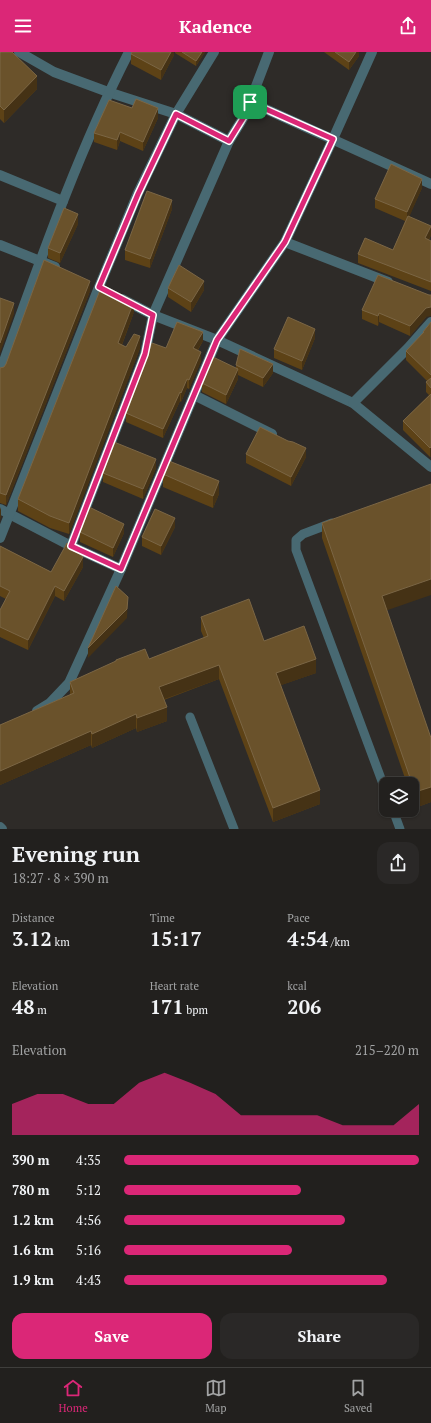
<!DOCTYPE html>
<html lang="en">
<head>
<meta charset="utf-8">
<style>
  body { margin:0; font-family:"PT Serif",serif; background:#2a2827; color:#f1f3f6; height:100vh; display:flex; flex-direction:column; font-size:15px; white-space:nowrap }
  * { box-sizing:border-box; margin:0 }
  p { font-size:13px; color:#a2a3a4 }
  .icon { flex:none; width:22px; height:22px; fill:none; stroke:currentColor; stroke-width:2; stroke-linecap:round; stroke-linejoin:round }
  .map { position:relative; height:777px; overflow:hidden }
  .panel { display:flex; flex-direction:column; background:#22201e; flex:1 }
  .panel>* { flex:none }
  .controls { position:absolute; left:379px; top:725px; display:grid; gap:8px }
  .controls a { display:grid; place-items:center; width:40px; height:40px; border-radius:8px; background:#22201e; box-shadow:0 1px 3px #0004,0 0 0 1px #3f3e3c; font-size:20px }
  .pin { position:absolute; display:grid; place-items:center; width:34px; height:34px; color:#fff; margin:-17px; border-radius:8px; box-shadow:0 2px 6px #0006 }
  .round { display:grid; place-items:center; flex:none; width:42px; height:42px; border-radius:12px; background:#2a2827 }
  .summary { display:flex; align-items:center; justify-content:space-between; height:68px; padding:0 12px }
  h1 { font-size:22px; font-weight:800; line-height:30px }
  .stats { display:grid; grid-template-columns:repeat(3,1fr); gap:6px; height:68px; padding:4px 12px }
  .stats div { display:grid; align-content:center }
  .stats b { font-size:20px; font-weight:800 }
  .stats small { font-size:11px; font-weight:400 }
  .stats p { font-size:11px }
  .chart { height:112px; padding:8px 12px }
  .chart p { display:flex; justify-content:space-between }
  .chart svg { width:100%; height:72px; margin-top:4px; fill:#db2777; opacity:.7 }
  .action { display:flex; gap:8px; margin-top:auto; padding:8px 12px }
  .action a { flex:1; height:46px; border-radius:12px; background:#db2777; color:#fff; font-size:16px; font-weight:800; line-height:46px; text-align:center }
  .action a+a { background:#2a2827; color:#f1f3f6 }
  ul { padding:0 12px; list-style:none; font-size:13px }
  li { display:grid; grid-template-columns:64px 48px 1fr; align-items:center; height:30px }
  li i { height:10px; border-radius:5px; background:#db2777 }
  header { display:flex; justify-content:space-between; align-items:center; height:52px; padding:0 12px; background:#db2777; color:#fff; font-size:18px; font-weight:800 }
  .menu { display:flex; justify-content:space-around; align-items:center; height:56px; border-top:1px solid #3f3e3c; background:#22201e; font-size:11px; color:#a2a3a4 }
  .menu a { display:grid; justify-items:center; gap:2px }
  .menu .selected { color:#db2777 }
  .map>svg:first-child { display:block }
</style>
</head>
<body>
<header><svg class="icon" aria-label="menu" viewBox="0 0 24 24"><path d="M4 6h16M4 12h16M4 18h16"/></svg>Kadence<svg class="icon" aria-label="share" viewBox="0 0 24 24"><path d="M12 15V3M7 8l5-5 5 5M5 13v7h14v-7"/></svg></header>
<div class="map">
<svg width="431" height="777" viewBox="0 0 431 777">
  <rect width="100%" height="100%" fill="#2e2b28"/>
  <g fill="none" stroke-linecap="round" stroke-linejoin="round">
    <!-- service -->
    <g stroke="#486972" stroke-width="9">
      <path d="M332 471 303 482 296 488V498L386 740"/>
      <path d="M190 665 234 777"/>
      <path d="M393 758 400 777"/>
    </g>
    <!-- minor -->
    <g stroke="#486972" stroke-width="10">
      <path d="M19 0 54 20 108 40 176 62 229 89"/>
      <path d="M250 50 431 132"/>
      <path d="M0 123 63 149"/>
      <path d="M285 190 388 230"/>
      <path d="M0 193 55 215"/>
      <path d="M122 247 153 263 217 288 353 351 431 415"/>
      <path d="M0 320C39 212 77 102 129 0"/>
      <path d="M194 343 272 382"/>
      <path d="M353 351 408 296 431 270"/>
      <path d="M0 457 71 494 121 517"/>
      <path d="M0 486 99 235 138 141 176 62 214 0"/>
      <path d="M71 494 145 302 153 263 229 89 250 55V50L269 0"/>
      <path d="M37 659 50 651 69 631 121 517 217 288 285 190 333 87 372 0"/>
      <path d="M0 775 2 777"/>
    </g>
  </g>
  <!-- wall -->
  <g fill="#5d4216">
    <path d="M174 0V3L161 28 131 12V2Z"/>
    <path d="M175 0H205L196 14 175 1Z"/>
    <path d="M324 0H359V4L349 18Z"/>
    <path d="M0 1 37 37 4 71 0 67Z"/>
    <path d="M158 66 143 99 120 89 117 98 94 90V81Z"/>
    <path d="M422 136 409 164 431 183 429 188 431 189V239L358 211V202L393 198 405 169 375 156V147Z"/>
    <path d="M172 157 150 216 125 208V198Z"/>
    <path d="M78 172 60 211 48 206V196Z"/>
    <path d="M168 236 204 238 191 260 168 245Z"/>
    <path d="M90 239 6 453 0 451V316L4 315Z"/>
    <path d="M429 243 426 265 410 284 379 270 378 274 362 267V258Z"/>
    <path d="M134 260 122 293 126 295 140 296 69 482 50 476 18 459V447Z"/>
    <path d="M431 270V404L430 405 403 378V369L429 343 426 340V330L427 329 406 308V299L423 282V280Z"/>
    <path d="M315 286 302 318 274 306V297Z"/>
    <path d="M203 289 198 298 201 309 189 337 187 336 181 350 180 349 163 386 126 370V361L166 296Z"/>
    <path d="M236 313 273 321 263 335 238 323V327L226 352 202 340V331L236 316Z"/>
    <path d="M246 402 306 405 291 434 246 411Z"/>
    <path d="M156 416 143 447 103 430V421Z"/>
    <path d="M163 422 219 442 213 456 163 435Z"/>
    <path d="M322 471 386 558 431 686V750L415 756 412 747V732H407L322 486Z"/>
    <path d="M175 475 161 503 142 494V485Z"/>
    <path d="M80 480 124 481 113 505 80 490Z"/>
    <path d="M0 494 51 520 83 515 64 549 55 544 28 598 0 585V558L6 547 0 544Z"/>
    <path d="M201 565 264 589 316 621 281 633 320 752 273 770 219 627 164 648 167 669 137 680 136 676 92 696 91 693 0 733V673L70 643V630L116 610V608L149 607 204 586 201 579Z"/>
  </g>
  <!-- shaded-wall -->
  <g fill="#453215">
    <path d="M171 0H174V3L161 28V18Z"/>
    <path d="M202 0H205L196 14V9Z"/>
    <path d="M356 0H359V4L349 18V10Z"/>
    <path d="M37 24V37L4 71V58Z"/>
    <path d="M158 56V66L143 99V90Z"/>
    <path d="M120 80V89L117 98V88Z"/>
    <path d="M422 127V136L407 170V160Z"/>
    <path d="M172 148V157L150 216V207Z"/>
    <path d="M78 162V172L60 211V201Z"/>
    <path d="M431 174V183L425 195V186Z"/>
    <path d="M90 229V239L6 453V443Z"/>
    <path d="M204 229V238L191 260V250Z"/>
    <path d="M134 249V260L118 303V291Z"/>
    <path d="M14 251V262L0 301V291Z"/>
    <path d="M431 255V264L426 265 410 284V274L426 256Z"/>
    <path d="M379 261V270L378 274V264Z"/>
    <path d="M315 277V286L302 318V309Z"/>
    <path d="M203 280V289L193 305V296Z"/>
    <path d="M140 284V296L69 482V471Z"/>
    <path d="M201 300V309L189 337V328Z"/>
    <path d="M273 312V321L263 335V326Z"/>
    <path d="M238 317V327L226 352V343Z"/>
    <path d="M187 327V336L181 350V341Z"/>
    <path d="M180 340V349L163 386V377Z"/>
    <path d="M431 395V404L430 405V396Z"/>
    <path d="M306 396V405L291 434V425Z"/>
    <path d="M156 407V416L143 447V437Z"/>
    <path d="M219 429V442L213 456V444Z"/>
    <path d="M1 455V465L0 468V458Z"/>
    <path d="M175 466V475L161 503V494Z"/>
    <path d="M124 472V481L113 505V496Z"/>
    <path d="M83 505V515L64 549V539Z"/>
    <path d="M431 527V543L382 560V544Z"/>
    <path d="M55 534V544L28 598V588Z"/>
    <path d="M128 545 127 566 88 606V596Z"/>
    <path d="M316 607V621L276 635V621Z"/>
    <path d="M219 613V627L159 649V635Z"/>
    <path d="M167 655V669L137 680V666Z"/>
    <path d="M136 662V676L92 696V682Z"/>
    <path d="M91 679V693L0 733V719Z"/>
    <path d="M431 735V750L415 756V740Z"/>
    <path d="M320 738V752L273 770V756Z"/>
  </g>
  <!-- building -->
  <g fill="#6a522b" stroke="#7b6645">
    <path d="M1 0H12L37 24 4 58 0 54V1Z"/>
    <path d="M132 0H171L161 18 131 2Z"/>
    <path d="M182 0H202L196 9Z"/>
    <path d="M335 0H356L349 10Z"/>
    <path d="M136 47 158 56 143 90 120 80 117 88 94 81 109 48 132 56Z"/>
    <path d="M391 112 422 127 407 160 375 147Z"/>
    <path d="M147 139 172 148 150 207 125 198Z"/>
    <path d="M64 156 78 162 60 201 48 196Z"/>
    <path d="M408 164 431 174 425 186 431 189V230L358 202 365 186 393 198Z"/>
    <path d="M44 208 90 229 6 443 0 441V316L4 315 6 312Z"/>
    <path d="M179 213 204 229 191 250 168 236Z"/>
    <path d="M378 223 429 243H431V255L426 256 410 274 379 261 378 264 362 258Z"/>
    <path d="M102 233 134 249 118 291 126 295 134 282 140 284 69 471 50 464 18 447Z"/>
    <path d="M0 246 14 251 0 291Z"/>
    <path d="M288 265 315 277 302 309 274 297Z"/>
    <path d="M177 270 203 280 193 296 201 300 189 328 187 327 181 341 180 340 163 377 126 361 152 291 166 296Z"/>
    <path d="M431 270V323L406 299 424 280H423Z"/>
    <path d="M240 297 273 312 263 326 236 313Z"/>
    <path d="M213 305 238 317 226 343 202 331Z"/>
    <path d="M431 326V336L426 330Z"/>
    <path d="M431 342V395L430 396 403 369Z"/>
    <path d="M260 375 288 389 293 390 306 396 291 425 246 402Z"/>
    <path d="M114 390 156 407 143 437 103 421Z"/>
    <path d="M169 409 219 429 213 444 163 422Z"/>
    <path d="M431 432V527L382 544 431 686V735L415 740 322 471Z"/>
    <path d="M89 455 124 472 113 496 80 480Z"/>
    <path d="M155 457 175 466 161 494 142 485Z"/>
    <path d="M67 491 83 505 64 539 55 534 28 588 0 575V558L10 539 0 534V494L51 520Z"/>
    <path d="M116 534 128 545 127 557 88 596Z"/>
    <path d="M249 547 264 589 304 574 316 607 276 621 320 738 273 756 219 613 159 635 167 655 137 666 136 662 92 682 91 679 0 719V673L74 641 70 630 116 609V608L145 597 149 607 208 584 201 565Z"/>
  </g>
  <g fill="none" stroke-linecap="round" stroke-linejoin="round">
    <defs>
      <path id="route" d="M250 50 333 87 285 190 217 288 121 517 71 494 145 302 153 263 99 235 138 142 176 62 229 89 250 55Z"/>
    </defs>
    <!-- route casing -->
    <use href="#route" stroke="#fff" stroke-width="8"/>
    <!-- route -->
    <use href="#route" stroke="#db2777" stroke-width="5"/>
  </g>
</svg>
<div class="controls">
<a><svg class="icon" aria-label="layers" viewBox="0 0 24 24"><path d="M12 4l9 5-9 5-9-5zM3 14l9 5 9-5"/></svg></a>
</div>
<div class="pin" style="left:250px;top:50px;background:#1e9e55"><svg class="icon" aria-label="arrive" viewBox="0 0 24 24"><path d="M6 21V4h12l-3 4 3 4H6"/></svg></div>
</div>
<section class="panel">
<div class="summary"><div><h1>Evening run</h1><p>18:27 · 8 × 390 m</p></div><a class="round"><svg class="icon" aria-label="share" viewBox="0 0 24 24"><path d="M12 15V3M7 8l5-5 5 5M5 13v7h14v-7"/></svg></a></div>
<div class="stats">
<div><p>Distance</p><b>3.12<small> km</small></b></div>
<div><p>Time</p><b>15:17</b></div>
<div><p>Pace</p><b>4:54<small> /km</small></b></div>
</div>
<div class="stats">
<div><p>Elevation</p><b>48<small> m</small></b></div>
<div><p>Heart rate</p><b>171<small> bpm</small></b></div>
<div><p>kcal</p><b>206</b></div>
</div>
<div class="chart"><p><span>Elevation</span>215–220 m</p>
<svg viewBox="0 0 160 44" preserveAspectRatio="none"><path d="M0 44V25L10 19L20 19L30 25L40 25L50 12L60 6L70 12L80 19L90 32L100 32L110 32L120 32L130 38L140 38L150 38L160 25V44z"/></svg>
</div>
<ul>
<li><b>390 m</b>4:35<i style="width:100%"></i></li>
<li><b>780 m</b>5:12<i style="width:60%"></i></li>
<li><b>1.2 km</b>4:56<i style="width:75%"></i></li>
<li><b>1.6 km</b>5:16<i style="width:57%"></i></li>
<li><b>1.9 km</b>4:43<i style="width:89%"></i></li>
</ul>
<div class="action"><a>Save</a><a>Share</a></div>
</section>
<nav class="menu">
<a class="selected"><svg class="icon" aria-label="home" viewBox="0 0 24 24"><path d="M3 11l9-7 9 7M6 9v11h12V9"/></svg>Home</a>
<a><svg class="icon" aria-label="map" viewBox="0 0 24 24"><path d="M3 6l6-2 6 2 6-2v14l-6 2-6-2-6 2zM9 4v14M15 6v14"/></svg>Map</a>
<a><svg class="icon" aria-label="saved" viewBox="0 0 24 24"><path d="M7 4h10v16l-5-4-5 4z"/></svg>Saved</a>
</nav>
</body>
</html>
